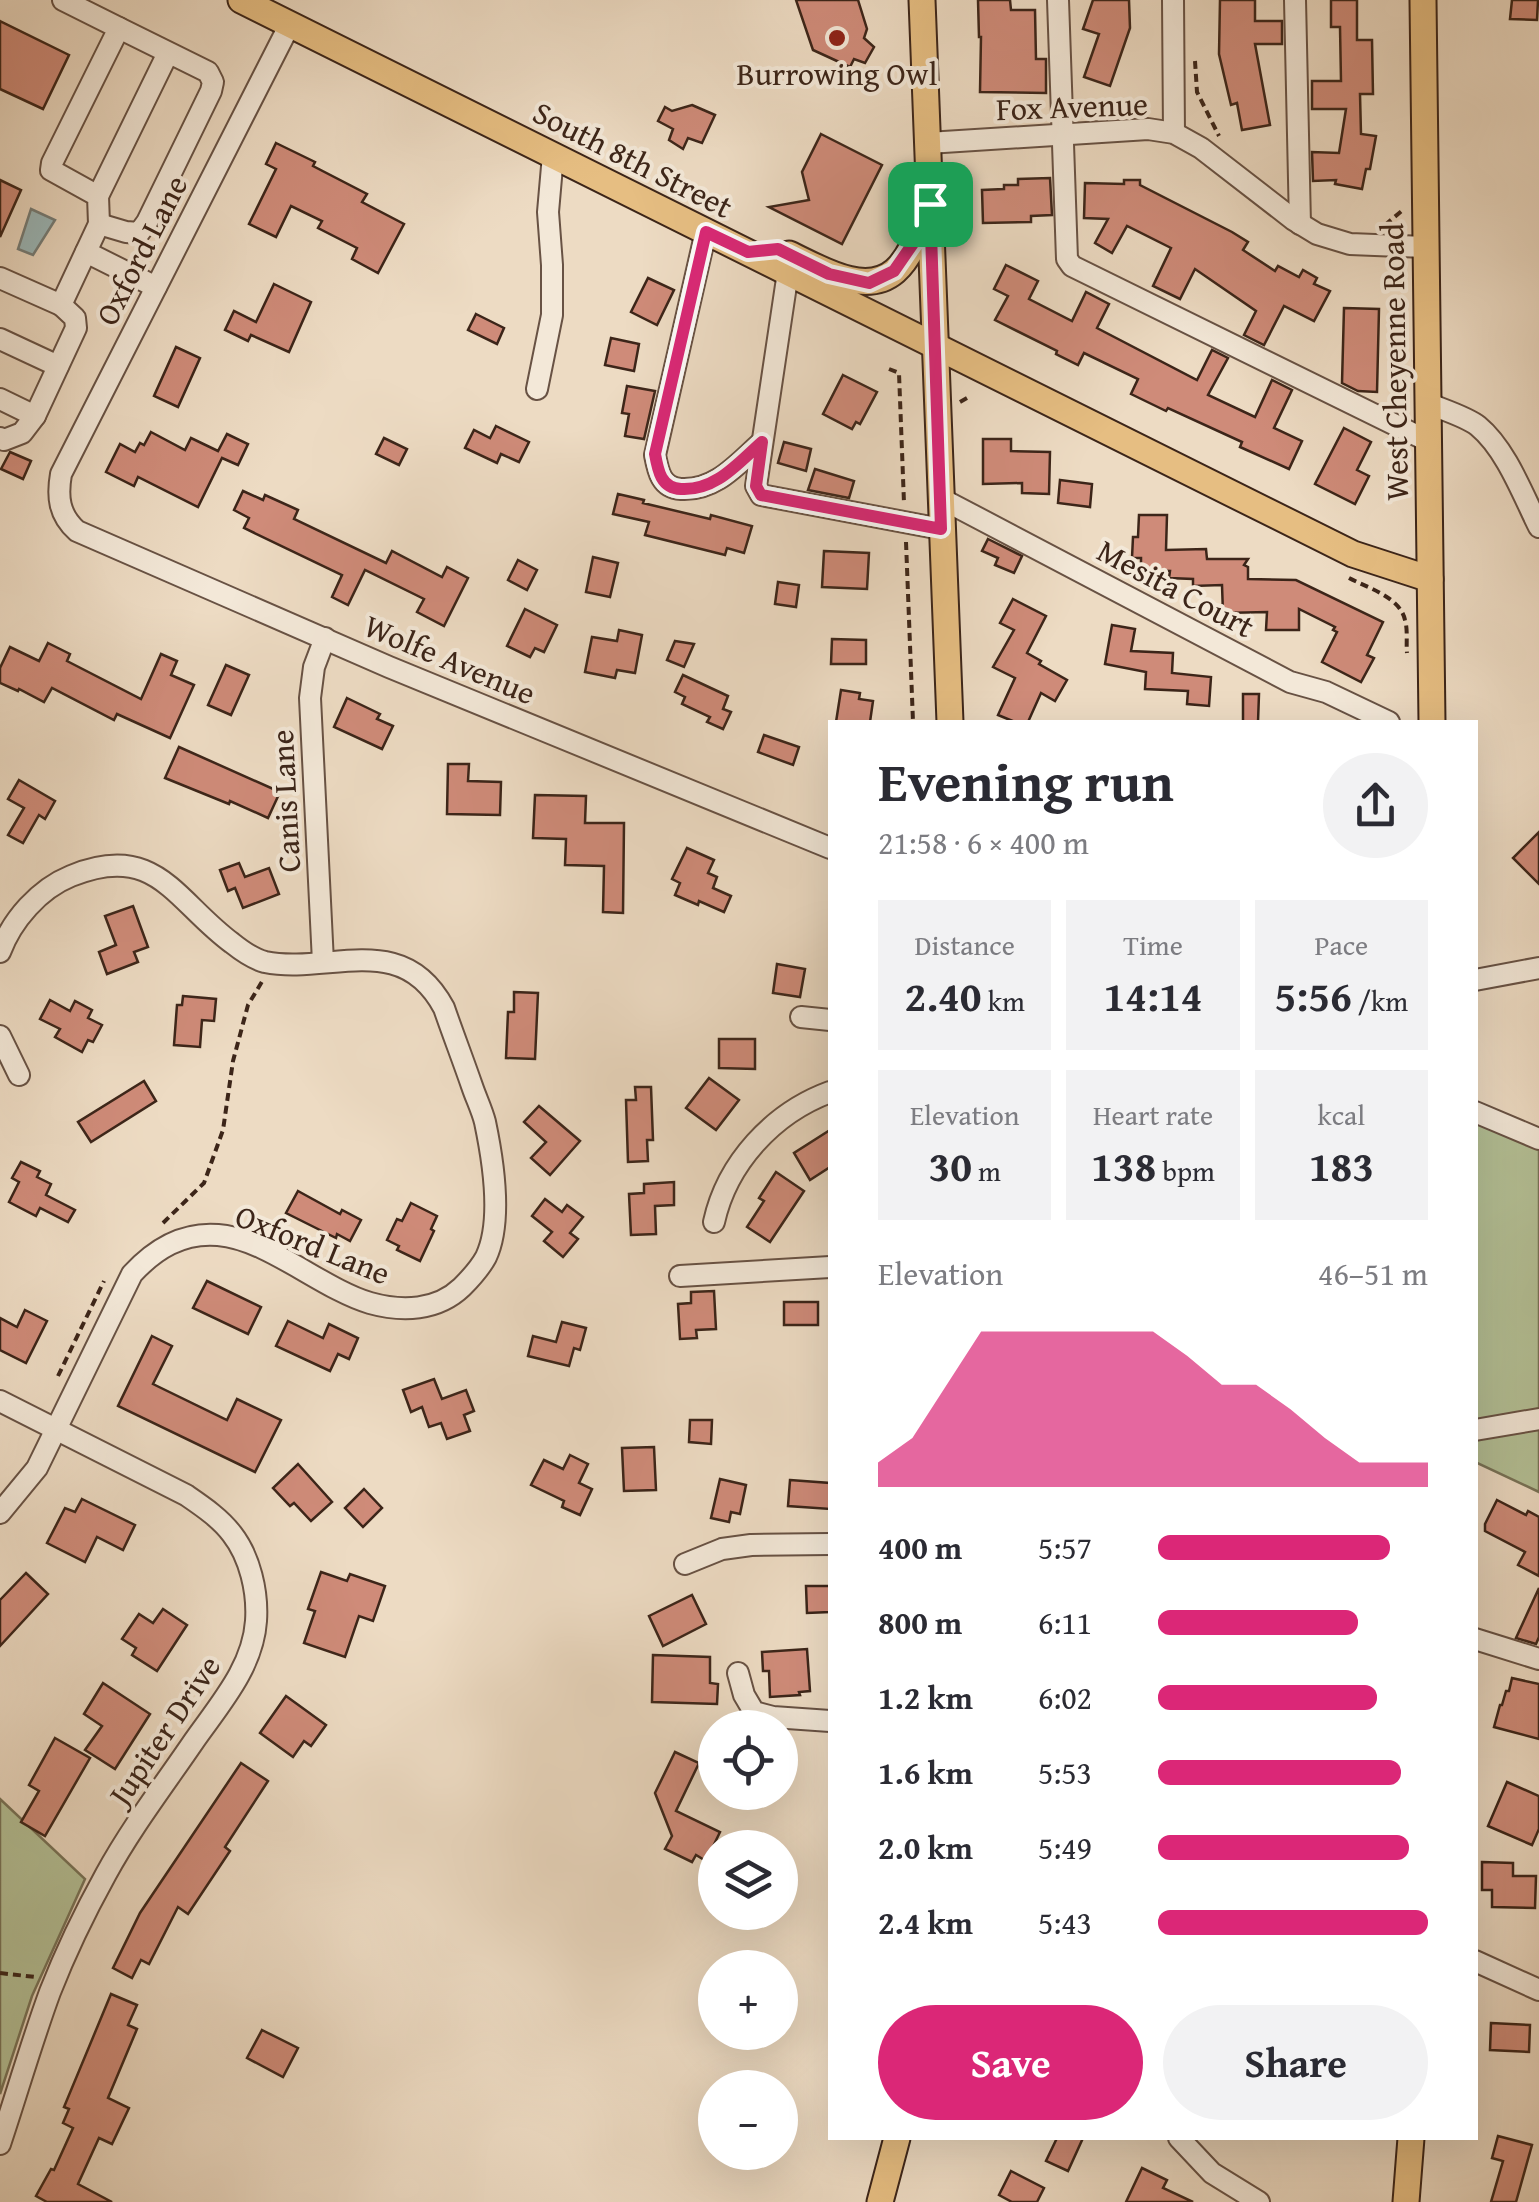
<!DOCTYPE html>
<html lang="en">
<head>
<meta charset="utf-8">
<style>
  body { margin:0; font-family:"Gentium Book Plus",serif; background:#f2f2f3; color:#2b2b33; height:100vh; display:flex; flex-direction:column; font-size:38px; white-space:nowrap }
  * { box-sizing:border-box; margin:0 }
  p { font-size:32px; color:#7c7c81 }
  .icon { flex:none; width:55px; height:55px; fill:none; stroke:currentColor; stroke-width:2; stroke-linecap:round; stroke-linejoin:round }
  .map { position:relative; flex:1; overflow:hidden }
  .panel { position:absolute; left:828px; top:720px; width:650px; height:1420px; display:flex; flex-direction:column; background:#fff; border-radius:0px; box-shadow:0 10px 40px #0002 }
  .panel>* { flex:none }
  .tools { position:absolute; left:698px; top:1710px; display:grid; gap:20px }
  .tools a { display:grid; place-items:center; width:100px; height:100px; border-radius:50%; background:#fff; box-shadow:0 10px 40px #0002; font-size:50px }
  .pin { position:absolute; display:grid; place-items:center; width:85px; height:85px; color:#fff; margin:-42px; border-radius:20px; box-shadow:0 5px 15px #0006 }
  .round { display:grid; place-items:center; flex:none; width:105px; height:105px; border-radius:52px; background:#f2f2f3 }
  .headline { display:flex; align-items:center; justify-content:space-between; height:170px; padding:0 50px }
  h1 { font-size:55px; font-weight:800; line-height:75px }
  .stats { display:grid; grid-template-columns:repeat(3,1fr); gap:15px; height:170px; padding:10px 50px }
  .stats div { display:grid; align-content:center; border-radius:0px; background:#f2f2f3; text-align:center }
  .stats b { font-size:42px; font-weight:800 }
  .stats small { font-size:28px; font-weight:400 }
  .stats p { font-size:28px }
  .chart { height:280px; padding:20px 50px }
  .chart p { display:flex; justify-content:space-between }
  .chart svg { width:100%; height:180px; margin-top:10px; fill:#db2777; opacity:.7 }
  .primary-button { display:flex; gap:20px; margin-top:auto; padding:20px 50px }
  .primary-button a { flex:1; height:115px; border-radius:60px; background:#db2777; color:#fff; font-size:40px; font-weight:800; line-height:115px; text-align:center }
  .primary-button a+a { background:#f2f2f3; color:#2b2b33 }
  ul { padding:0 50px; list-style:none; font-size:32px }
  li { display:grid; grid-template-columns:160px 120px 1fr; align-items:center; height:75px }
  li i { height:25px; border-radius:12px; background:#db2777 }
  .map>svg:first-child { display:block }
</style>
</head>
<body>
<div class="map">
<svg width="1539" height="2202" viewBox="0 0 1539 2202">
  <rect width="100%" height="100%" fill="#eddbc3"/>
  <filter id="stains"><feTurbulence type="fractalNoise" baseFrequency=".002" numOctaves="4"/><feColorMatrix values="0 0 0 0 .2 0 0 0 0 .09 0 0 0 0 .02 0 0 0 .5 -.17"/></filter>
  <radialGradient id="worn" r=".72"><stop offset=".6" stop-color="#630" stop-opacity="0"/><stop offset="1" stop-color="#630" stop-opacity=".3"/></radialGradient>
  <!-- green -->
  <g fill="#b4c197" stroke="#787358" stroke-width="2.5">
    <path d="M1475 1115 1539 1143V1492L1475 1462Z"/>
    <path d="M0 1799 85 1879 32 1996 0 2094Z"/>
  </g>
  <!-- water -->
  <path fill="#9bb9bb" stroke="#757e7a" stroke-width="2.5" d="M31 209 55 220 33 255 18 249Z"/>
  <!-- building -->
  <g fill="#cf8b79" stroke="#3c2519" stroke-width="2.5">
    <path d="M796 0H858L867 29 864 38 874 47 865 63 854 59 850 67 813 50Z"/>
    <path d="M978 0H1010L1011 10H1035L1036 59H1046V93L980 92 981 37H979Z"/>
    <path d="M1093 0H1129L1130 28 1110 86 1084 77 1099 34 1083 29Z"/>
    <path d="M1220 0H1255V21H1282V44H1255L1270 125 1242 130 1237 103 1231 105 1219 54Z"/>
    <path d="M1331 0H1357V40H1372L1373 94H1360L1361 134 1376 136 1370 169H1366L1362 189 1335 184 1336 180 1313 181 1312 152 1339 153 1346 109H1312V81H1341L1340 27H1331Z"/>
    <path d="M1512 0H1538L1537 20 1510 19Z"/>
    <path d="M0 21 69 55 43 109 0 89Z"/>
    <path d="M692 105 715 115 702 143 688 138 683 149 669 140 673 129 658 121 665 107 672 111Z"/>
    <path d="M821 134 882 165 842 244 769 207 809 200 802 172Z"/>
    <path d="M276 143 315 162 313 166 367 194 362 202 404 224 378 273 352 259 357 248 318 228 322 221 291 206 276 237 249 224 276 169 266 164Z"/>
    <path d="M1050 178 1052 215 1031 216V222L983 223 982 190 1004 189V185H1018V179Z"/>
    <path d="M0 180 21 190 0 237Z"/>
    <path d="M1124 180H1140V185L1232 232 1248 242 1243 250 1275 271 1278 266 1299 277 1303 270 1317 278 1314 284 1330 291 1314 321 1284 306 1264 345 1244 335 1256 311 1195 269 1180 299 1153 286 1171 248 1127 226 1112 253 1095 243 1108 219 1084 218 1085 183 1124 184Z"/>
    <path d="M1006 265 1038 281 1029 299 1072 321 1086 292 1109 304 1097 328 1197 380 1212 350 1228 358 1208 395 1255 417 1272 380 1292 390 1274 428 1302 441 1289 469 1240 447 1242 442 1168 408 1166 411 1131 394 1138 379 1084 353 1078 365 1056 354 1057 351 995 320 1008 296 994 289Z"/>
    <path d="M648 278 674 290 657 325 631 312Z"/>
    <path d="M274 284 311 302 289 352 251 335 248 341 225 330 234 311 256 322Z"/>
    <path d="M1344 308 1379 309 1377 392 1358 391 1342 383Z"/>
    <path d="M476 314 504 328 497 344 468 330Z"/>
    <path d="M611 338 639 344 634 371 605 365Z"/>
    <path d="M176 347 200 358 178 407 154 396Z"/>
    <path d="M843 375 877 392 860 424 856 422 852 429 823 414Z"/>
    <path d="M627 386 655 391 644 439 625 436 629 414 622 413Z"/>
    <path d="M496 426 529 442 519 462 501 454 497 463 465 448 474 430 490 438Z"/>
    <path d="M1344 428 1371 442 1357 470 1369 476 1355 504 1315 484Z"/>
    <path d="M151 432 185 450 191 438 218 451 227 434 248 444 238 465 222 458 198 507 138 477 134 486 106 472 120 444 135 452 140 443 144 445Z"/>
    <path d="M384 438 407 449 399 465 376 454Z"/>
    <path d="M983 439H1011V451L1050 452 1049 494 1022 493V483L983 484Z"/>
    <path d="M784 442 811 449 806 471 778 463Z"/>
    <path d="M10 452 31 461 23 479 1 469Z"/>
    <path d="M815 469 854 481 849 498 808 490Z"/>
    <path d="M1060 480 1092 484 1090 507 1058 503Z"/>
    <path d="M243 491 263 500 265 495 298 510 294 519 386 563 392 551 442 577 447 567 468 578 444 626 417 612 424 599 365 570 348 605 332 597 342 575 244 528 249 518 234 510Z"/>
    <path d="M618 494 644 500 643 503 710 519 711 515 752 526 744 553 727 548 725 555 645 535 649 522 613 514Z"/>
    <path d="M1139 515H1167L1166 550 1206 549 1207 559H1248L1244 565 1248 567V579L1296 580 1383 622 1367 655 1374 658 1361 682 1322 662 1337 632 1333 630 1335 627 1299 609V630H1266L1267 612 1223 613 1222 585 1193 586V579L1169 578 1170 571 1141 570V558H1132L1133 537H1138Z"/>
    <path d="M988 539 1022 556 1014 573 995 565 998 558 982 551Z"/>
    <path d="M824 551 869 553 867 589 822 587Z"/>
    <path d="M593 557 618 563 610 597 586 592Z"/>
    <path d="M518 560 537 570 527 590 508 580Z"/>
    <path d="M778 582 799 585 796 607 775 604Z"/>
    <path d="M1013 599 1046 616 1027 653 1041 661 1039 664 1067 680 1055 701 1041 693 1028 722H1015L998 715 1015 678 993 667 1014 630 1000 623Z"/>
    <path d="M525 609 557 625 544 652 535 648 530 657 507 646Z"/>
    <path d="M1112 625 1135 629 1131 651 1173 653 1172 673 1211 677 1209 706 1187 704 1188 691 1145 689 1146 672 1105 664Z"/>
    <path d="M619 630 642 635 635 673 617 670 615 678 585 672 592 637 617 641Z"/>
    <path d="M832 639 866 640V664H831Z"/>
    <path d="M675 641 694 644 684 667 667 660Z"/>
    <path d="M48 643 70 654 67 661 141 699 161 654 177 661 171 675 194 685 170 738 117 714 114 720 52 688 44 702 19 689 18 691 0 683V668L10 647 39 661Z"/>
    <path d="M226 665 249 675 231 715 208 705Z"/>
    <path d="M683 675 728 696 723 709 731 712 723 729 707 722 710 717 682 704 685 697 675 692Z"/>
    <path d="M841 690 860 693 859 699 873 701 870 722H836Z"/>
    <path d="M1243 694H1259L1258 722H1243Z"/>
    <path d="M347 698 380 714 377 719 393 726 382 749 334 727Z"/>
    <path d="M764 735 799 747 793 765 758 752Z"/>
    <path d="M179 747 280 792 268 818 230 801 229 804 165 778Z"/>
    <path d="M448 764H469L468 781 501 782 500 815 447 814Z"/>
    <path d="M19 780 55 801 45 819 39 815 23 843 8 835 24 808 8 799Z"/>
    <path d="M535 795 586 796 585 823H624L623 913 603 912 604 866 565 865 566 839 533 838Z"/>
    <path d="M1539 832V884L1513 858Z"/>
    <path d="M687 848 714 860 708 873 717 877 713 888 731 896 724 912 699 901 698 905 675 895 680 883 672 879Z"/>
    <path d="M239 863 245 877 269 868 279 894 243 908 235 888 228 891 220 870Z"/>
    <path d="M133 906 148 947 134 952 138 962 107 974 99 952 116 945 105 916Z"/>
    <path d="M777 964 805 969 800 997 773 993Z"/>
    <path d="M514 992 538 993 535 1059 506 1058 508 1012H514Z"/>
    <path d="M183 996 216 999 214 1021 202 1020 200 1047 174 1045 177 1005H182Z"/>
    <path d="M50 1000 70 1011 75 1001 92 1010 88 1018 102 1025 93 1042 88 1040 82 1052 55 1037 60 1029 40 1019Z"/>
    <path d="M719 1039H755V1069L719 1068Z"/>
    <path d="M709 1078 739 1100 716 1130 686 1108Z"/>
    <path d="M144 1081 156 1101 91 1142 78 1122Z"/>
    <path d="M635 1087H651L653 1140H647L648 1161 628 1162 626 1100H636Z"/>
    <path d="M539 1106 580 1141 550 1175 531 1158 546 1142 524 1122Z"/>
    <path d="M830 1130V1167L810 1180 794 1153Z"/>
    <path d="M21 1162 40 1171 37 1177 51 1184 46 1195 75 1210 68 1222 40 1208 36 1216 9 1202 19 1182 12 1178Z"/>
    <path d="M776 1172 804 1191 770 1242 747 1227 764 1201 759 1198Z"/>
    <path d="M674 1182V1205L655 1206 656 1234 631 1235 629 1194 644 1193V1184Z"/>
    <path d="M298 1191 340 1214 342 1210 361 1220 350 1241 337 1234 336 1238 286 1213Z"/>
    <path d="M545 1199 562 1212 567 1205 583 1217 570 1233 578 1239 563 1257 544 1241 552 1232 532 1216Z"/>
    <path d="M411 1203 437 1216 431 1229 434 1231 420 1261 397 1250 399 1246 387 1240 397 1219 402 1221Z"/>
    <path d="M207 1281 261 1307 248 1334 193 1308Z"/>
    <path d="M714 1291 716 1329 696 1330 697 1338 680 1339 678 1304 691 1303V1292Z"/>
    <rect x="784" y="1302" width="34" height="23"/>
    <path d="M25 1310 47 1321 26 1363 0 1350V1318L17 1327Z"/>
    <path d="M288 1321 323 1338 329 1324 358 1338 349 1359 338 1354 330 1371 276 1346Z"/>
    <path d="M562 1322 586 1328 580 1350 574 1348 569 1366 528 1356 533 1336 556 1342Z"/>
    <path d="M152 1336 172 1346 153 1384 227 1420 237 1399 281 1420 255 1472 118 1406Z"/>
    <path d="M434 1379 442 1399 466 1390 474 1411 464 1415 470 1431 447 1439 441 1423 429 1427 422 1407 411 1412 403 1390Z"/>
    <path d="M690 1420H712L711 1444 689 1442Z"/>
    <path d="M654 1447 656 1490 624 1491 622 1448Z"/>
    <path d="M570 1455 588 1464 579 1483 592 1489 580 1515 562 1507 564 1501 531 1485 544 1460 563 1469Z"/>
    <path d="M298 1464 332 1502 311 1521 294 1503 290 1506 273 1488Z"/>
    <path d="M720 1479 746 1485 740 1514 731 1512 729 1522 711 1518Z"/>
    <path d="M790 1480 830 1483V1509L788 1506Z"/>
    <path d="M364 1489 382 1508 363 1527 345 1508Z"/>
    <path d="M82 1499 135 1525 123 1550 97 1537 85 1562 47 1543 65 1508 75 1512Z"/>
    <path d="M1497 1500 1526 1515 1528 1511 1539 1517V1576L1518 1565 1525 1552 1485 1531V1524Z"/>
    <path d="M321 1572 347 1581 350 1574 385 1586 373 1621 359 1616 345 1657 304 1643 315 1611 308 1609Z"/>
    <path d="M26 1573 48 1594 0 1646V1600Z"/>
    <path d="M806 1586H830V1612L807 1613Z"/>
    <path d="M1539 1588V1637L1536 1644 1516 1638Z"/>
    <path d="M692 1595 706 1624 663 1646 649 1616Z"/>
    <path d="M163 1609 187 1625 157 1671 132 1655 136 1648 122 1639 139 1614 153 1623Z"/>
    <path d="M807 1649 810 1691 799 1692 800 1695 770 1697 769 1671H763L762 1652Z"/>
    <path d="M653 1655 710 1657V1683L718 1684 717 1704 652 1702Z"/>
    <path d="M1512 1678 1539 1684V1739L1494 1727 1500 1705H1502L1506 1691H1509Z"/>
    <path d="M103 1683 150 1714 115 1769 85 1750 102 1726 84 1714Z"/>
    <path d="M286 1696 326 1725 311 1746 304 1741 293 1757 260 1733Z"/>
    <path d="M55 1738 90 1758 45 1836 21 1822 39 1791 29 1785Z"/>
    <path d="M675 1752 699 1763 676 1811 720 1832 706 1861 696 1855 692 1862 665 1849 672 1836 655 1793Z"/>
    <path d="M241 1763 268 1781 225 1847 230 1851 188 1914 178 1907 149 1964 141 1960 132 1978 113 1968 140 1913Z"/>
    <path d="M1507 1782 1539 1796V1829L1532 1845 1488 1826Z"/>
    <path d="M1482 1862 1513 1863V1876H1536L1535 1908 1492 1907V1890H1482Z"/>
    <path d="M111 1994 137 2005 128 2025 137 2029 108 2098 129 2108 112 2144 99 2138 78 2184 112 2202H47L36 2196 51 2169 54 2170 73 2128 63 2123 69 2109 64 2107Z"/>
    <path d="M1491 2023 1530 2025 1529 2052 1490 2050Z"/>
    <path d="M262 2030 298 2048 283 2077 247 2058Z"/>
    <path d="M1498 2136 1532 2145 1516 2202H1491L1503 2161 1492 2158Z"/>
    <path d="M1057 2138H1083L1068 2171 1046 2161Z"/>
    <path d="M1142 2168 1167 2180 1163 2188 1193 2202H1126Z"/>
    <path d="M1011 2171 1044 2188 1037 2202H1012L999 2195Z"/>
  </g>
  <g fill="none" stroke-linecap="round" stroke-linejoin="round">
    <defs>
      <g id="minor">
        <path d="M1058 0 1067 259 1072 266 1428 441"/>
        <path d="M1173 0 1174 133"/>
        <path d="M1295 0 1300 224"/>
        <path d="M290 24 61 474C57 497 59 515 77 531L389 667 830 848"/>
        <path d="M928 143 1148 129 1174 133 1201 148 1294 220 1317 234 1350 244 1425 247"/>
        <path d="M98 196 168 53"/>
        <path d="M99 224 126 232 139 233 147 222 211 91 213 82 208 72 119 28"/>
        <path d="M706 231 655 455C658 471 661 488 681 489 716 491 738 463 762 442"/>
        <path d="M86 252 156 287"/>
        <path d="M788 272 756 486 761 495 941 529"/>
        <path d="M0 278 61 305 99 224 98 196 51 170 52 163 119 28 63 0"/>
        <path d="M0 339 58 366"/>
        <path d="M537 389 552 315V265L548 212 553 155"/>
        <path d="M0 399 35 416"/>
        <path d="M1427 403C1441 409 1467 417 1478 426 1506 449 1523 495 1539 527"/>
        <path d="M0 438 4 440 22 433 35 416 76 328 75 318 61 305"/>
        <path d="M940 498 1290 682 1326 692 1389 722"/>
        <path d="M0 952C12 920 39 889 71 876 156 841 175 901 232 943 242 951 253 959 265 962 329 975 402 929 444 1008 453 1034 463 1060 472 1086 476 1098 482 1110 485 1122 493 1160 503 1221 486 1257 480 1268 471 1278 462 1287 437 1311 402 1312 370 1303 322 1289 268 1239 218 1235 182 1232 155 1249 132 1274L37 1468 0 1513"/>
        <path d="M323 962 310 698 314 667 325 638"/>
        <path d="M1475 980 1539 968"/>
        <path d="M801 1017 830 1020"/>
        <path d="M0 1036 19 1075"/>
        <path d="M1475 1112 1539 1139"/>
        <path d="M714 1222C727 1163 773 1113 830 1092"/>
        <path d="M680 1276 830 1267"/>
        <path d="M0 1401 186 1495C202 1506 220 1518 232 1534 250 1557 258 1592 256 1621 253 1667 220 1704 194 1741 164 1785 131 1828 106 1874 85 1912 66 1951 50 1992 32 2041 17 2093 0 2144"/>
        <path d="M1475 1430 1539 1419"/>
        <path d="M685 1564 722 1549 751 1545 830 1544"/>
        <path d="M1475 1639 1539 1659"/>
        <path d="M738 1673 744 1695 754 1712 773 1717 830 1721"/>
        <path d="M1475 1961 1539 1990"/>
        <path d="M1179 2138 1212 2173 1259 2202"/>
      </g>
      <g id="major">
        <path d="M241 0 1353 554 1430 579"/>
        <path d="M922 0 950 722"/>
        <path d="M1423 0 1432 722"/>
        <path d="M789 254C819 268 865 297 895 271 911 257 919 232 926 214"/>
        <path d="M880 2202 897 2138"/>
        <path d="M1406 2202 1411 2138"/>
      </g>
    </defs>
    <!-- minor casing -->
    <use href="#minor" stroke="#685244" stroke-width="24"/>
    <!-- major casing -->
    <use href="#major" stroke="#3c2519" stroke-width="29"/>
    <!-- path -->
    <g stroke="#3c2519" stroke-width="4" stroke-dasharray="8 5" stroke-linecap="butt">
      <path d="M1195 61 1197 92 1219 136"/>
      <path d="M1385 225 1404 209"/>
      <path d="M889 369 899 373 904 503"/>
      <path d="M960 402 969 397"/>
      <path d="M906 542 913 722"/>
      <path d="M1349 578C1368 588 1400 597 1405 620 1408 630 1406 643 1407 653"/>
      <path d="M163 1223 204 1183 223 1130 233 1061 248 1005 263 980"/>
      <path d="M58 1376 104 1281"/>
      <path d="M0 1973 35 1977"/>
    </g>
    <!-- minor -->
    <use href="#minor" stroke="#f3e8d8" stroke-width="20"/>
    <!-- major -->
    <use href="#major" stroke="#e6be82" stroke-width="25"/>
  </g>
  <g fill="none" stroke-linecap="round" stroke-linejoin="round">
    <defs>
      <path id="route" d="M930 204 941 529 761 495 756 486 762 442C738 463 716 491 681 489 661 488 658 471 655 454L706 232 748 252 778 249 829 274 869 283 894 271 914 242Z"/>
    </defs>
    <!-- route casing -->
    <use href="#route" stroke="#fff" stroke-width="20"/>
    <!-- route -->
    <use href="#route" stroke="#db2777" stroke-width="12"/>
  </g>
  <!-- markers -->
  <circle fill="#8f2418" stroke="#f3e8d8" stroke-width="4" cx="837" cy="38" r="10"/>
  <g text-anchor="middle" dominant-baseline="central" stroke-width="8" stroke-linejoin="round" paint-order="stroke">
    <!-- poi labels -->
    <g font-size="32" fill="#3c2519" stroke="#f3e8d8">
      <text x="837" y="73">Burrowing Owl</text>
    </g>
    <!-- street labels -->
    <g font-size="32" fill="#3c2519" stroke="#f3e8d8">
      <text transform="translate(1072 106) rotate(-2)">Fox Avenue</text>
      <text transform="translate(633 159) rotate(27)">South 8th Street</text>
      <text transform="translate(141 250) rotate(-63)">Oxford Lane</text>
      <text transform="translate(1394 362) rotate(-91)">West Cheyenne Road</text>
      <text transform="translate(1176 588) rotate(28)">Mesita Court</text>
      <text transform="translate(450 659) rotate(23)">Wolfe Avenue</text>
      <text transform="translate(285 801) rotate(-93)">Canis Lane</text>
      <text transform="translate(313 1244) rotate(22)">Oxford Lane</text>
      <text transform="translate(164 1730) rotate(-56)">Jupiter Drive</text>
    </g>
  </g>
  <rect width="100%" height="100%" filter="url(#stains)"/>
  <rect width="100%" height="100%" fill="url(#worn)"/>
</svg>
<div class="tools">
<a><svg class="icon" aria-label="locate" viewBox="0 0 24 24"><circle cx="12" cy="12" r="6"/><path d="M12 2v4M12 18v4M2 12h4M18 12h4"/></svg></a>
<a><svg class="icon" aria-label="layers" viewBox="0 0 24 24"><path d="M12 4l9 5-9 5-9-5zM3 14l9 5 9-5"/></svg></a>
<a>+</a>
<a>−</a>
</div>
<div class="pin" style="left:930px;top:204px;background:#1e9e55"><svg class="icon" aria-label="arrive" viewBox="0 0 24 24"><path d="M6 21V4h12l-3 4 3 4H6"/></svg></div>
<section class="panel">
<div class="headline"><div><h1>Evening run</h1><p>21:58 · 6 × 400 m</p></div><a class="round"><svg class="icon" aria-label="share" viewBox="0 0 24 24"><path d="M12 15V3M7 8l5-5 5 5M5 13v7h14v-7"/></svg></a></div>
<div class="stats">
<div><p>Distance</p><b>2.40<small> km</small></b></div>
<div><p>Time</p><b>14:14</b></div>
<div><p>Pace</p><b>5:56<small> /km</small></b></div>
</div>
<div class="stats">
<div><p>Elevation</p><b>30<small> m</small></b></div>
<div><p>Heart rate</p><b>138<small> bpm</small></b></div>
<div><p>kcal</p><b>183</b></div>
</div>
<div class="chart"><p><span>Elevation</span>46–51 m</p>
<svg viewBox="0 0 160 44" preserveAspectRatio="none"><path d="M0 44V38L10 32L20 19L30 6L40 6L50 6L60 6L70 6L80 6L90 12L100 19L110 19L120 25L130 32L140 38L150 38L160 38V44z"/></svg>
</div>
<ul>
<li><b>400 m</b>5:57<i style="width:86%"></i></li>
<li><b>800 m</b>6:11<i style="width:74%"></i></li>
<li><b>1.2 km</b>6:02<i style="width:81%"></i></li>
<li><b>1.6 km</b>5:53<i style="width:90%"></i></li>
<li><b>2.0 km</b>5:49<i style="width:93%"></i></li>
<li><b>2.4 km</b>5:43<i style="width:100%"></i></li>
</ul>
<div class="primary-button"><a>Save</a><a>Share</a></div>
</section>
</div>
</body>
</html>
